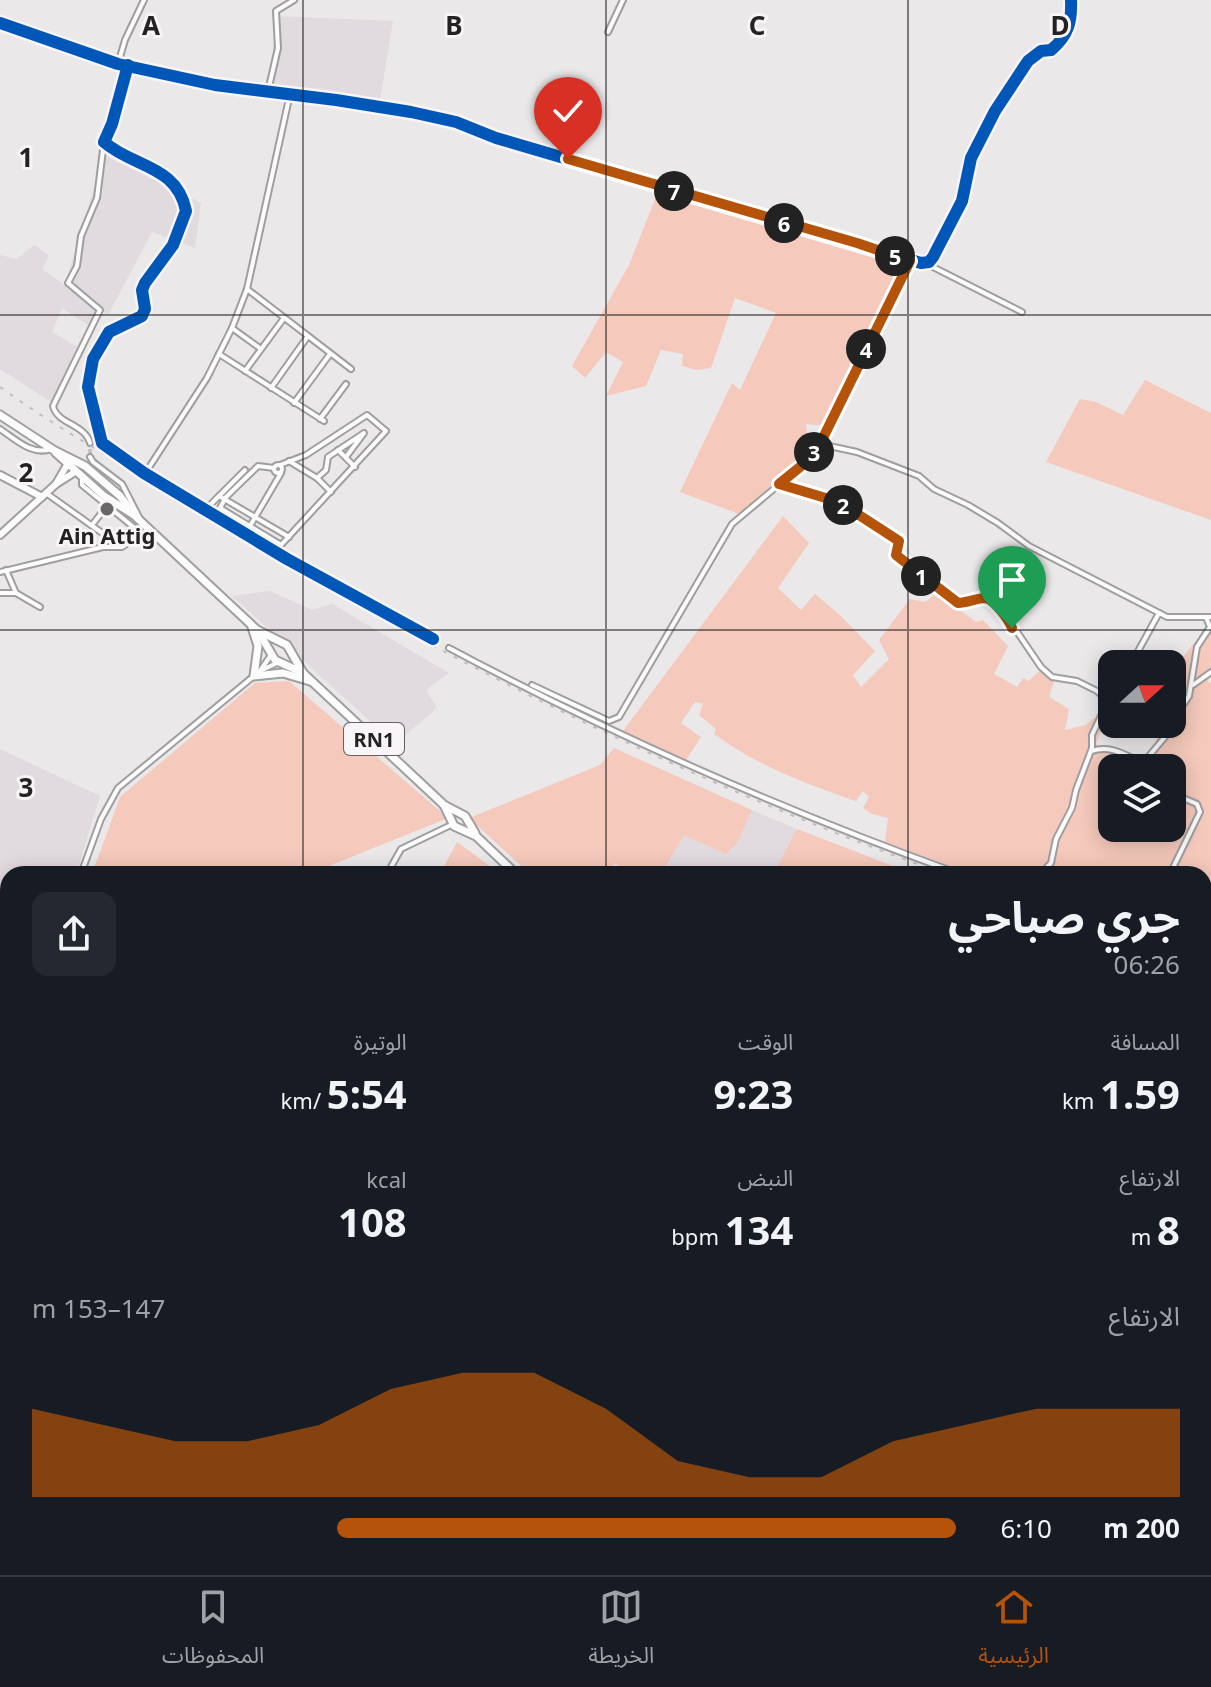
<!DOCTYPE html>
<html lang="ar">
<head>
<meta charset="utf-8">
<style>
  body { margin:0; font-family:"Noto Sans","Noto Sans Arabic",sans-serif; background:#242831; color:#f1f3f6; direction:rtl; height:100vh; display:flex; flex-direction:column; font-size:30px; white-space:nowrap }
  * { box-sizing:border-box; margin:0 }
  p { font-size:26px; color:#9ea1a6 }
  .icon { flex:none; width:44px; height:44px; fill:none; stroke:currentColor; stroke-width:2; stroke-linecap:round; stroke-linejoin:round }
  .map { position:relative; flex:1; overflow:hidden; direction:ltr }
  .panel { position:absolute; left:0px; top:866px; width:1212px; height:710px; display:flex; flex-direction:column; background:#171b24; border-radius:24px 24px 0 0; box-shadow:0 4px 20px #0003; direction:rtl }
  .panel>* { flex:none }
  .needle { width:52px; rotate:69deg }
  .buttons { position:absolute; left:1098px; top:650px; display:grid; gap:16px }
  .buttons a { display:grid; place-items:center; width:88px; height:88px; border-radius:16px; background:#171b24; box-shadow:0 4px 20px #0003; font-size:40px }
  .pin { position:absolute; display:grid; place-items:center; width:68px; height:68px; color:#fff; margin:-82px -34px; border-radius:50% 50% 50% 0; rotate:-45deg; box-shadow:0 0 8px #0007 }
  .pin .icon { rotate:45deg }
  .km { position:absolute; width:40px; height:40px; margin:-20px; border-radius:50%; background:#222; color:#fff; font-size:22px; line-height:40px; text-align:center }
  .round { display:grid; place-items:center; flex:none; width:84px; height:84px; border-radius:16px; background:#242831 }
  .headline { display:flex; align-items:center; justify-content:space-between; height:136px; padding:0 32px }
  h1 { font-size:44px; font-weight:700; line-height:60px }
  .stats { display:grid; grid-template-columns:repeat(3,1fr); gap:12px; height:136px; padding:8px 32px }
  .stats div { display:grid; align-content:center }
  .stats b { font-size:40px; font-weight:700 }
  .stats small { font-size:22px; font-weight:400 }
  .stats p { font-size:22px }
  .chart { height:224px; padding:16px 32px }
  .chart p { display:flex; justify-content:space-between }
  .chart svg { width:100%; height:144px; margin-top:8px; fill:#b45309; opacity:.7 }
  ul { padding:0 32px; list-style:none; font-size:26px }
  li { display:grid; grid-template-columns:128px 96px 1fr; align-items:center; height:60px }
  li i { height:20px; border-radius:10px; background:#b45309 }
  .dock { display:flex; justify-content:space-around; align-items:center; height:112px; border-top:2px solid #363941; background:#171b24; font-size:22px; color:#9ea1a6 }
  .dock a { display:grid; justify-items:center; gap:4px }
  .dock .on { color:#b45309 }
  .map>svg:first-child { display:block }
</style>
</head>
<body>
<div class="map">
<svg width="1211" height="1575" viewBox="0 0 1211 1575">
  <rect width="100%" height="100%" fill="#eae8e9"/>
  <!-- built -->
  <g fill="#e1dade">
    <path d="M276 16 393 21 380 100 270 85Z"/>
    <path d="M104 155 201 203 195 248 152 232 108 315 99 309 88 325 62 308 52 332 77 347 51 402 0 369V255L17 259 34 245 49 256 42 269 92 304 66 281Z"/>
    <path d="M270 591 312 610 332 604 449 673 426 690 437 708 395 744 232 596Z"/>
    <path d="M0 749 100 796 76 874H8V1031L0 1046Z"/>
    <path d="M752 810 797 829 773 874H661L683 835 738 842Z"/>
  </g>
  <!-- green -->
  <g fill="#f5c9bc" fill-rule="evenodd">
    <path d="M659 189 736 215 907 264 826 426 806 424 807 433 818 443 792 470 739 514 680 492 732 383 740 390 776 313 735 298 711 368 697 370 682 366 683 354 661 350 646 386 606 396 623 362 606 352 585 378 572 366 629 265Z"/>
    <path d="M1145 380 1211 413V520L1046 462 1080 399 1096 402 1123 415Z"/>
    <path d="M783 516 809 543 778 588 801 610 815 594 840 615 875 651 853 675 861 687 889 659 879 640 910 599 925 602 937 593 976 622 983 620 1008 646 994 674 1017 687 1023 678 1029 681 1041 669 1054 681 1049 697 1069 709 1065 730 1086 725 1094 718 1103 726 1096 744C1111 755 1128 759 1145 768L1162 724H1172V664H1162L1171 653 1184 656 1211 621V662L1208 682 1211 683V949L1204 947V874H972L885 842 888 818 872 814 863 808 869 797 863 791 856 801C806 784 756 765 714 734L716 729 699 715 703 704 695 702 681 723 701 737 686 760 623 731ZM1112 768H1172V828H1112Z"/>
    <path d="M289 681 448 818 309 874H92L120 797 255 683Z"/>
    <path d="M614 748 752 810 738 842 726 854 684 835 661 874H629L615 863 610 874H530L469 818 600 765Z"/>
    <path d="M797 829 914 874H773Z"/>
    <path d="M457 842 498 872 497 874H440Z"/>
    <path d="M1204 973 1211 975V1063L1204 1061Z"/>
    <path d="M8 1319V1489L0 1485V1394Z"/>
  </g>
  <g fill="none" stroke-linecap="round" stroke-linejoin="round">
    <!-- street-tunnel -->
    <path stroke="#c2c0c1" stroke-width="4" stroke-dasharray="4 2" stroke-linecap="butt" d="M90 443V457"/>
    <defs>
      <g id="street">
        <path d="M0 23 118 64 215 85 336 100 411 112 456 122 496 138 921 263 929 262 933 257 962 201 971 158 995 111 1028 61 1041 51 1051 50C1068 36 1072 22 1071 0"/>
        <path d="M608 32 623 0"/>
        <path d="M118 64 125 40 144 0"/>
        <path d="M128 65 112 124 104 142C134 168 177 165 186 211L173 245 145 283 142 290 145 309 142 316 109 332 93 359 88 387 102 443 144 473 287 559 433 639"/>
        <path d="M268 91 278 48 276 11 294 0"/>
        <path d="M925 263 1022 312"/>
        <path d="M247 289 351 369"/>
        <path d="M232 328 261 349"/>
        <path d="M219 354 324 421"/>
        <path d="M245 371 284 318"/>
        <path d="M271 388 308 336"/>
        <path d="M294 403 330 354"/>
        <path d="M320 419 346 384"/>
        <path d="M0 429C15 439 32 456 51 449"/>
        <path d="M90 443C85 424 57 424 53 406L100 310 68 283 77 266 81 236 97 198 104 142"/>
        <path d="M820 444 857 452 919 476 934 489 968 505 998 523 1029 546 1167 617H1211"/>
        <path d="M338 450 355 467"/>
        <path d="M90 457 93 462 122 484 140 519"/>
        <path d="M289 461 317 478 331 492"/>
        <circle cx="278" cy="469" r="4"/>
        <path d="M148 469 207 378 232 328 247 289 290 94"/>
        <path d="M82 478V485L142 534"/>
        <path d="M317 478 326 470 328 457 364 433 346 457"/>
        <path d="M779 484 839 502 899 541 896 555 958 603 989 600 1009 620 1041 667 1052 677 1077 681 1097 691 1108 701 1092 735V748L1076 790 1072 808 1056 839 1051 863 1040 874"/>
        <path d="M46 493 119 545"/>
        <path d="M219 496 289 537"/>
        <path d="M224 499 258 466 274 468"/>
        <path d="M225 499 220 508 281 545 386 431 367 415 306 455 280 465"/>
        <path d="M209 506 245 470"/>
        <path d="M92 525 107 506"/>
        <path d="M250 526 281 473"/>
        <path d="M6 570 16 593 40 607"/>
        <path d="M0 572 103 547H122L142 534"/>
        <path d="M0 593H16"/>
        <path d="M449 648C614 736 785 811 960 874"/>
        <path d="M1131 664 1159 613"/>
        <path d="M260 671 279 662"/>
        <path d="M532 685 609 721 619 717 732 524 800 467 820 444 910 261"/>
        <path d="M1193 685 1211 672"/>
        <path d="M1092 751C1110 744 1127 756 1143 763L1170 731 1177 714 1189 696 1197 647 1210 627 1206 617"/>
        <path d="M81 874 101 819 118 788 260 671 271 655"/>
        <path d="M387 874 401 849 453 824"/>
        <path d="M1170 874 1200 812 1197 804 1183 798 1172 787"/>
        <path d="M1204 921H1211"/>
        <path d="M1204 952 1211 954"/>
        <path d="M0 1084 8 1066"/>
        <path d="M0 1105 8 1101"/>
        <path d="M1204 1231 1211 1212"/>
        <path d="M0 1270 8 1275"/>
        <path d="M0 1312 8 1313"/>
        <path d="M0 1344 8 1345"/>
        <path d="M0 1422 8 1347"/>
        <path d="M0 1442 8 1447"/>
        <path d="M1204 1444 1211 1434"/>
        <path d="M1211 1454 1206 1470 1211 1477"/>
        <path d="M0 1479 8 1483"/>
        <path d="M1204 1520 1211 1505"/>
        <path d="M462 1568 477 1575"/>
        <path d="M646 1568 663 1575"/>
        <path d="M727 1568 735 1571"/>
        <path d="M975 1568 991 1575"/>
        <path d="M1156 1568 1176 1575"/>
        <path d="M503 1571 513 1575"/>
        <path d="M346 1575 348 1568"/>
        <path d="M549 1575 552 1568"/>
        <path d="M587 1575 590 1568"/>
        <path d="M626 1575 629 1568"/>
        <path d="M694 1575 696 1568"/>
        <path d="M772 1575 775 1568"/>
        <path d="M813 1575 815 1568"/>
        <path d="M956 1575 959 1568"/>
        <path d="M1025 1575 1028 1568"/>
        <path d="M1068 1575 1070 1568"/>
        <path d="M1076 1575 1078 1568"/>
        <path d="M1138 1575 1141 1568"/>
        <path d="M1201 1575 1211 1552"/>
      </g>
      <g id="secondary">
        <path d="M0 475 42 497"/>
        <path d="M56 484 67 465"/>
        <path d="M0 535 56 484 75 472"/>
      </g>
      <g id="primary">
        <path d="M0 415 55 451 85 466 120 496 136 517 257 630 287 645 303 673 444 805 454 826 476 836 516 874"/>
        <path d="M56 453 104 496 134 515"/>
        <path d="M252 627 258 646 254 676 283 673 310 681"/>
        <path d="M258 631 275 660 303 673"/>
        <path d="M444 805 465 816 475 833"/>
        <path d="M1204 1205 1211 1208"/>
        <path d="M0 1501 8 1506"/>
        <path d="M133 1568 151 1575"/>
      </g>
    </defs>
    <!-- street casing -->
    <use href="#street" stroke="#a09e9f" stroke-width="8"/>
    <!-- secondary casing -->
    <use href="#secondary" stroke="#a09e9f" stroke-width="10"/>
    <!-- primary casing -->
    <use href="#primary" stroke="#a09e9f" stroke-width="11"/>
    <!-- street -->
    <use href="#street" stroke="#fcfcfc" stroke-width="4"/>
    <!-- secondary -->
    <use href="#secondary" stroke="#fcfcfc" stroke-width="6"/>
    <!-- primary -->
    <use href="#primary" stroke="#fcfcfc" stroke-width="7"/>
    <!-- rail -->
    <g stroke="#c1c0c1" stroke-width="2" stroke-dasharray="4 8" stroke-linecap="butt">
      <path d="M0 387C36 413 74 436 112 459 171 495 229 531 288 566 499 686 717 793 945 874"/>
      <path d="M1204 964 1211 966"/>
    </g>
    <defs>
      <g id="cycleway">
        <path d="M0 23 118 64 215 85 336 100 411 112 456 122 496 138 921 263 929 262 933 257 962 201 971 158 995 111 1028 61 1041 51 1051 50C1068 36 1072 22 1071 0"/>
        <path d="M128 65 112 124 104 142C134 168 177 165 186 211L173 245 145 283 142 290 145 309 142 316 109 332 93 359 88 387 102 443 144 473 287 559 433 639"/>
      </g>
    </defs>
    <!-- cycleway casing -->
    <use href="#cycleway" stroke="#f8f4f7" stroke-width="17"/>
    <!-- cycleway -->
    <use href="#cycleway" stroke="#0057b8" stroke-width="12"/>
  </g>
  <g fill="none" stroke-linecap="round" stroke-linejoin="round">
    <defs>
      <path id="route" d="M568 159 857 243 910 261 820 444 800 467 779 484 839 502 899 541 896 555 958 603C967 603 977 598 985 598 994 599 1009 620 1012 628"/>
    </defs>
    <!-- route casing -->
    <use href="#route" stroke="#fff" stroke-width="16"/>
    <!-- route -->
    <use href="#route" stroke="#b45309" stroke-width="10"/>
  </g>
  <!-- grid -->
  <path fill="none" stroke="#242223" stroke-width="2" stroke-opacity="0.55" d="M303 0V874M606 0V874M908 0V874M0 315H1211M0 630H1211M0 945H8M1204 945H1211M0 1260H8M1204 1260H1211M303 1568V1575M606 1568V1575M908 1568V1575"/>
  <!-- markers -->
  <circle fill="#696768" stroke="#f8f4f7" stroke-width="3" cx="107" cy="509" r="8"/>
  <g text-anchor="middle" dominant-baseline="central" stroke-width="6" stroke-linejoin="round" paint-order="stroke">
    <!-- shield labels -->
    <rect fill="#f8f4f7" stroke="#646163" stroke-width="2" x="344" y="723" width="60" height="32" rx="6"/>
    <g font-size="20" font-weight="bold" fill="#242223">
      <text x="374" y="739">RN1</text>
    </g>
    <!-- poi labels -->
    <g font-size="22" font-weight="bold" fill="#242223" stroke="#f8f4f7">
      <text x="107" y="535">Ain Attig</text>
    </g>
  </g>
  <g font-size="26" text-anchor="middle" font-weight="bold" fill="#242223" stroke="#f8f4f7" stroke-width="6" stroke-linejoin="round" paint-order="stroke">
    <text x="151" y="35">A</text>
    <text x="454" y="35">B</text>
    <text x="757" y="35">C</text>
    <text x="1060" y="35">D</text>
    <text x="26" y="167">1</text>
    <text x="26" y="482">2</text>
    <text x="26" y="797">3</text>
  </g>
</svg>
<div class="buttons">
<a><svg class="needle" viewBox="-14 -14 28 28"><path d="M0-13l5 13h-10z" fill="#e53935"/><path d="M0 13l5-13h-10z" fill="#9ea1a6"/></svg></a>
<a><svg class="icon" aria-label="layers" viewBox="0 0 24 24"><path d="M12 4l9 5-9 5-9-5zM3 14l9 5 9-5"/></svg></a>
</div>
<div class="pin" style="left:1012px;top:628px;background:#1e9e55"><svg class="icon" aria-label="arrive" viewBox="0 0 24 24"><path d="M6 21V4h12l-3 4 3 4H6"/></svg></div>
<div class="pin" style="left:568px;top:159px;background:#d93025"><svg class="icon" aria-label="check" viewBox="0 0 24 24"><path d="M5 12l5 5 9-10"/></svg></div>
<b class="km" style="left:921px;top:576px">1</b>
<b class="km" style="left:843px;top:505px">2</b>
<b class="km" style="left:814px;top:452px">3</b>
<b class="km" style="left:866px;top:349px">4</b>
<b class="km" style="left:895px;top:256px">5</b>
<b class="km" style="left:784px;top:223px">6</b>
<b class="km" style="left:674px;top:191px">7</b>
<section class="panel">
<div class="headline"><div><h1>جري صباحي</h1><p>06:26</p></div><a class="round"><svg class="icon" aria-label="share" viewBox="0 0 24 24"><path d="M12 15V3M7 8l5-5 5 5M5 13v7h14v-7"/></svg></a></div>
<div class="stats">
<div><p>المسافة</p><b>1.59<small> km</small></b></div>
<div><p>الوقت</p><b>9:23</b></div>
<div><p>الوتيرة</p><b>5:54<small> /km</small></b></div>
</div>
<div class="stats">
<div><p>الارتفاع</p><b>8<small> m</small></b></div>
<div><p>النبض</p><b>134<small> bpm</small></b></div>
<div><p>kcal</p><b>108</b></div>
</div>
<div class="chart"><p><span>الارتفاع</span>147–153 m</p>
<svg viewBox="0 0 160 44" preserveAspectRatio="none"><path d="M0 44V17L10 22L20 27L30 27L40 22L50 11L60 6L70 6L80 17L90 33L100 38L110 38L120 27L130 22L140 17L150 17L160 17V44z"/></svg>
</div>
<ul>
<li><b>200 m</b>6:10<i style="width:67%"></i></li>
</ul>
</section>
</div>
<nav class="dock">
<a class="on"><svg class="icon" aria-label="home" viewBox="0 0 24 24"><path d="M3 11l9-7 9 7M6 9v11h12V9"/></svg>الرئيسية</a>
<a><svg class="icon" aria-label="map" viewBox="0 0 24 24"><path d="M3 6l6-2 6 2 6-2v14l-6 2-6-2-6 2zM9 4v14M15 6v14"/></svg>الخريطة</a>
<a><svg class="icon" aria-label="saved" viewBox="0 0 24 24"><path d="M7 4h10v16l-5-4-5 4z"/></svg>المحفوظات</a>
</nav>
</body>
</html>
